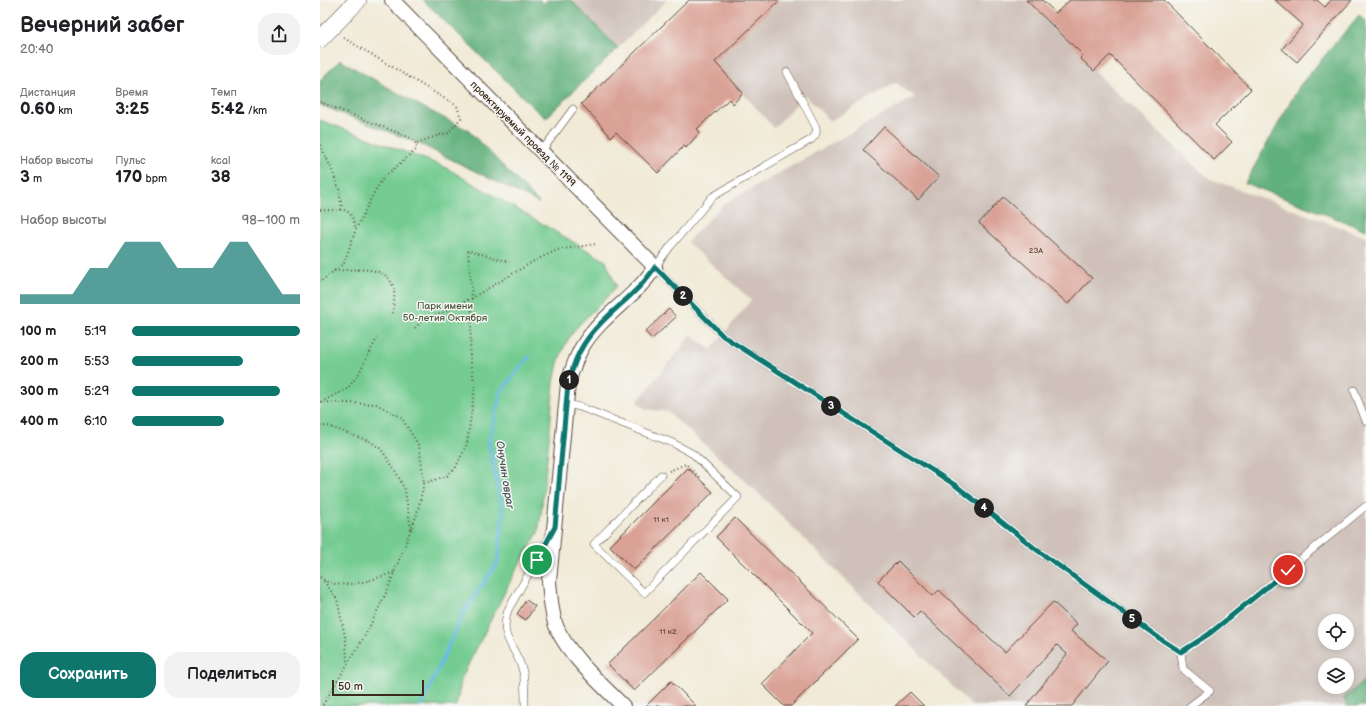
<!DOCTYPE html>
<html lang="ru">
<head>
<meta charset="utf-8">
<style>
  body { margin:0; font-family:"Balsamiq Sans",sans-serif; background:#f2f2f2; color:#202124; height:100vh; display:flex; flex-direction:column; font-size:15px; white-space:nowrap }
  * { box-sizing:border-box; margin:0 }
  p { font-size:13px; color:#757577 }
  .icon { flex:none; width:22px; height:22px; fill:none; stroke:currentColor; stroke-width:2; stroke-linecap:round; stroke-linejoin:round }
  .map { position:relative; flex:1; overflow:hidden }
  .panel { display:flex; flex-direction:column; background:#fff; width:320px }
  .panel>* { flex:none }
  .controls { position:absolute; left:998px; top:614px; display:grid; gap:8px }
  .controls a { display:grid; place-items:center; width:36px; height:36px; border-radius:50%; background:#fff; box-shadow:0 2px 10px #0003; font-size:20px }
  .scale { position:absolute; left:12px; bottom:10px; width:92px; box-sizing:border-box; padding-left:4px; border:2px solid #3b2a1e; border-top:0; font-size:11px; line-height:14px; white-space:nowrap; color:#3b2a1e; -webkit-text-stroke:3px #f6f6f2; paint-order:stroke }
  .pin { position:absolute; display:grid; place-items:center; width:34px; height:34px; color:#fff; margin:-17px; border:2px solid #fff; border-radius:50%; box-shadow:0 1px 4px #0007 }
  .km { position:absolute; width:20px; height:20px; margin:-10px; border-radius:50%; background:#222; color:#fff; font-size:11px; line-height:20px; text-align:center }
  .round { display:grid; place-items:center; flex:none; width:42px; height:42px; border-radius:16px; background:#f2f2f2 }
  .summary { display:flex; align-items:center; justify-content:space-between; height:68px; padding:0 20px }
  h1 { font-size:22px; font-weight:700; line-height:30px }
  .metrics { display:grid; grid-template-columns:repeat(3,1fr); gap:6px; height:68px; padding:4px 20px }
  .metrics div { display:grid; align-content:center }
  .metrics b { font-size:17px; font-weight:700 }
  .metrics small { font-size:11px; font-weight:400 }
  .metrics p { font-size:11px }
  .chart { height:112px; padding:8px 20px }
  .chart p { display:flex; justify-content:space-between }
  .chart svg { width:100%; height:72px; margin-top:4px; fill:#0f766e; opacity:.7 }
  .cta { display:flex; gap:8px; margin-top:auto; padding:8px 20px }
  .cta a { flex:1; height:46px; border-radius:16px; background:#0f766e; color:#fff; font-size:16px; font-weight:700; line-height:46px; text-align:center }
  .cta a+a { background:#f2f2f2; color:#202124 }
  ul { padding:0 20px; list-style:none; font-size:13px }
  li { display:grid; grid-template-columns:64px 48px 1fr; align-items:center; height:30px }
  li i { height:10px; border-radius:5px; background:#0f766e }
  main { display:flex; flex:1; min-height:0 }
  .map>svg:first-child { display:block }
</style>
</head>
<body>
<main>
<section class="panel">
<div class="summary"><div><h1>Вечерний забег</h1><p>20:40</p></div><a class="round"><svg class="icon" aria-label="share" viewBox="0 0 24 24"><path d="M12 15V3M7 8l5-5 5 5M5 13v7h14v-7"/></svg></a></div>
<div class="metrics">
<div><p>Дистанция</p><b>0.60<small> km</small></b></div>
<div><p>Время</p><b>3:25</b></div>
<div><p>Темп</p><b>5:42<small> /km</small></b></div>
</div>
<div class="metrics">
<div><p>Набор высоты</p><b>3<small> m</small></b></div>
<div><p>Пульс</p><b>170<small> bpm</small></b></div>
<div><p>kcal</p><b>38</b></div>
</div>
<div class="chart"><p><span>Набор высоты</span>98–100 m</p>
<svg viewBox="0 0 160 44" preserveAspectRatio="none"><path d="M0 44V38L10 38L20 38L30 38L40 22L50 22L60 6L70 6L80 6L90 22L100 22L110 22L120 6L130 6L140 22L150 38L160 38V44z"/></svg>
</div>
<ul>
<li><b>100 m</b>5:19<i style="width:100%"></i></li>
<li><b>200 m</b>5:53<i style="width:66%"></i></li>
<li><b>300 m</b>5:29<i style="width:88%"></i></li>
<li><b>400 m</b>6:10<i style="width:55%"></i></li>
</ul>
<div class="cta"><a>Сохранить</a><a>Поделиться</a></div>
</section>
<div class="map">
<svg width="1046" height="706" viewBox="0 0 1046 706">
  <rect width="100%" height="100%" fill="#f6f6f2"/>
  <filter id="ink" filterUnits="userSpaceOnUse"><feTurbulence type="fractalNoise" baseFrequency=".025" numOctaves="2"/><feDisplacementMap in="SourceGraphic" scale="8" xChannelSelector="R" yChannelSelector="G"/><feConvolveMatrix kernelMatrix="1 2 1 2 8 2 1 2 1" color-interpolation-filters="sRGB"/></filter>
  <filter id="wash" filterUnits="userSpaceOnUse"><feTurbulence type="fractalNoise" baseFrequency=".012" numOctaves="4" result="noise"/><feDisplacementMap in="SourceGraphic" scale="16" xChannelSelector="R" yChannelSelector="G"/><feGaussianBlur stdDeviation="0.9" result="paint"/><feColorMatrix in="noise" values="0 0 0 0 0 0 0 0 0 0 0 0 0 0 0 0 0 1.4 0 .05"/><feComposite in="paint" operator="in"/></filter>
  <g filter="url(#wash)">
    <rect width="100%" height="100%" fill="#f1ead7"/>
    <!-- industrial -->
    <g fill="#cfc1ba" fill-rule="evenodd">
      <path d="M251 0H347L298 48Z"/>
      <path d="M460 0H706L763 55 760 58 774 71 888 178 1046 237V706H652L435 490 348 412 326 409 317 402 371 335 391 350 431 300 367 242 404 204 595 97 576 83 510 121 485 95 454 128 395 62ZM1005 621H1027V643H1005ZM1005 665H1027V687H1005Z"/>
    </g>
    <!-- green -->
    <path fill="#75cc92" stroke="#587b58" d="M0 120 123 166 286 261 296 286C283 304 264 316 251 335 232 363 233 397 230 429 227 458 224 486 221 514L218 533 196 570 142 677 136 706H0Z"/>
    <!-- forest -->
    <g fill="#60b07c" stroke="#4e6d4d">
      <path d="M103 0H220L223 4 227 0H251L298 48 226 118 217 111Z"/>
      <path d="M1039 15 1046 21V230L925 183 980 85Z"/>
      <path d="M20 60 106 109 148 130 219 203 100 144 0 105V80Z"/>
      <path d="M1046 679V706H1027L1024 698Z"/>
    </g>
    <g fill="none" stroke-linecap="round" stroke-linejoin="round">
      <!-- stream -->
      <path stroke="#66bbe3" stroke-width="3.5" d="M101 706 144 612 178 562 183 513 169 443 181 391 209 357"/>
    </g>
    <g id="blocks">
      <!-- building -->
      <g fill="#daa296">
        <path d="M369 0H460L395 62 423 93 413 104 409 99 377 129 380 132 366 148 364 146 338 173 296 132 291 137 269 112 261 104Z"/>
        <path d="M706 0H722L736 13 750 0H844L931 89 895 125 912 142 894 160 790 55 774 71 760 58 763 55Z"/>
        <path d="M955 0H997L1005 7 1011 0H1032L977 62 962 49 983 25Z"/>
        <path d="M564 127 619 177 598 200 543 150Z"/>
        <path d="M683 197 772 278 748 304 659 223Z"/>
        <path d="M349 309 356 317 332 339 325 332Z"/>
        <path d="M368 468 393 492 314 570 290 546Z"/>
        <path d="M415 518 538 639 471 706H464L442 684 492 633 396 537Z"/>
        <path d="M578 561 613 596 619 590 685 652 733 602 757 624 751 631 788 661 752 706H706L747 654 737 645 690 696 600 611 594 617 558 581Z"/>
        <path d="M381 572 408 599 314 691 288 664Z"/>
        <path d="M206 600 215 606 206 620 197 614Z"/>
        <path d="M351 681 376 706H326Z"/>
        <path d="M590 692 604 706H575Z"/>
      </g>
    </g>
  </g>
  <g filter="url(#ink)">
    <use href="#blocks" fill-opacity="0" stroke="#56473a" stroke-width="1"/>
    <g fill="none" stroke-linecap="round" stroke-linejoin="round">
      <defs>
        <g id="service">
          <path d="M467 72 496 127C497 133 496 135 492 139L392 197 350 247 335 267 403 336 635 485 717 550 839 638 861 652 889 634 1046 506"/>
          <path d="M221 152 253 109"/>
          <path d="M1034 390 1046 421"/>
          <path d="M247 404 260 407 353 443 373 454 418 497 324 593 274 544 341 475"/>
          <path d="M861 652 863 669 890 691 870 706"/>
          <path d="M205 706C205 695 205 683 203 672 197 646 178 640 188 610L230 536"/>
        </g>
        <path id="minor" d="M72 0 335 267C316 297 283 314 264 344 256 356 252 369 248 384L229 581C230 595 231 609 235 623 244 651 282 685 303 706"/>
        <path id="tertiary" d="M0 39 38 0"/>
      </defs>
      <!-- service casing -->
      <use href="#service" stroke="#56473a" stroke-width="8"/>
      <!-- minor casing -->
      <use href="#minor" stroke="#56473a" stroke-width="16"/>
      <!-- tertiary casing -->
      <use href="#tertiary" stroke="#56473a" stroke-width="18"/>
      <!-- path -->
      <g stroke="#56473a" stroke-width="2" stroke-dasharray="1 3" stroke-linecap="butt">
        <path d="M24 38 137 106 141 118 128 133 110 138 96 144"/>
        <path d="M0 102 91 138 96 144V150L64 177 56 189 36 229 24 263 0 282"/>
        <path d="M0 145 10 165 19 189 22 209"/>
        <path d="M0 210C20 212 31 202 35 228"/>
        <path d="M14 271C34 270 69 263 74 290 75 297 73 307 73 315"/>
        <path d="M95 328 103 320 127 311 152 298 214 261 237 250 276 244"/>
        <path d="M0 402 56 404 81 417 99 446 104 483 97 514 67 591 46 634 2 706"/>
        <path d="M1 402 27 389 38 375 57 338"/>
        <path d="M0 426H8L51 442 61 449 75 470 85 490 91 529"/>
        <path d="M349 471 366 464 379 477 381 475"/>
        <path d="M104 483 127 476 136 467 147 444 155 387 150 357 152 298 148 250 189 262"/>
        <path d="M0 577C17 593 56 579 74 572"/>
        <path d="M4 581 17 599 26 641 27 663"/>
      </g>
      <!-- service -->
      <use href="#service" stroke="#fff" stroke-width="7"/>
      <!-- minor -->
      <use href="#minor" stroke="#fff" stroke-width="14"/>
      <!-- tertiary -->
      <use href="#tertiary" stroke="#fff" stroke-width="17"/>
    </g>
  </g>
  <g fill="none" stroke-linecap="round" stroke-linejoin="round" filter="url(#ink)">
    <defs>
      <path id="route" d="M217 560 235 527 248 384C252 369 256 356 264 344 283 314 316 297 335 267L403 336 635 485 717 550 839 638 861 652 889 634 968 570"/>
    </defs>
    <!-- route casing -->
    <use href="#route" stroke="#fff" stroke-width="8"/>
    <!-- route -->
    <use href="#route" stroke="#0f766e" stroke-width="5"/>
  </g>
  <g text-anchor="middle" dominant-baseline="central" stroke-width="3" stroke-linejoin="round" paint-order="stroke">
    <!-- number labels -->
    <g font-size="8" fill="#63483c">
      <text x="716" y="250">23А</text>
      <text x="341" y="519">11 к1</text>
      <text x="348" y="631">11 к2</text>
    </g>
    <!-- street labels -->
    <g font-size="10" fill="#3b2a1e" stroke="#f6f6f2">
      <text transform="translate(203 134) rotate(45)">проектируемый проезд № 1199</text>
    </g>
    <!-- park labels -->
    <g font-size="10" fill="#4c5b41" stroke="#f6f6f2">
      <text x="125" y="306">Парк имени<tspan x="125" dy="12">50-летия Октября</tspan></text>
    </g>
    <!-- water labels -->
    <g font-size="11" font-style="italic" fill="#485659" stroke="#f6f6f2">
      <text transform="translate(185 475) rotate(81)">Онучин овраг</text>
    </g>
  </g>
</svg>
<div class="controls">
<a><svg class="icon" aria-label="locate" viewBox="0 0 24 24"><circle cx="12" cy="12" r="6"/><path d="M12 2v4M12 18v4M2 12h4M18 12h4"/></svg></a>
<a><svg class="icon" aria-label="layers" viewBox="0 0 24 24"><path d="M12 4l9 5-9 5-9-5zM3 14l9 5 9-5"/></svg></a>
</div>
<div class="scale">50 m</div>
<div class="pin" style="left:217px;top:560px;background:#1e9e55"><svg class="icon" aria-label="arrive" viewBox="0 0 24 24"><path d="M6 21V4h12l-3 4 3 4H6"/></svg></div>
<div class="pin" style="left:968px;top:570px;background:#d93025"><svg class="icon" aria-label="check" viewBox="0 0 24 24"><path d="M5 12l5 5 9-10"/></svg></div>
<b class="km" style="left:249px;top:380px">1</b>
<b class="km" style="left:363px;top:296px">2</b>
<b class="km" style="left:511px;top:406px">3</b>
<b class="km" style="left:664px;top:508px">4</b>
<b class="km" style="left:812px;top:619px">5</b>
</div>
</main>
</body>
</html>
